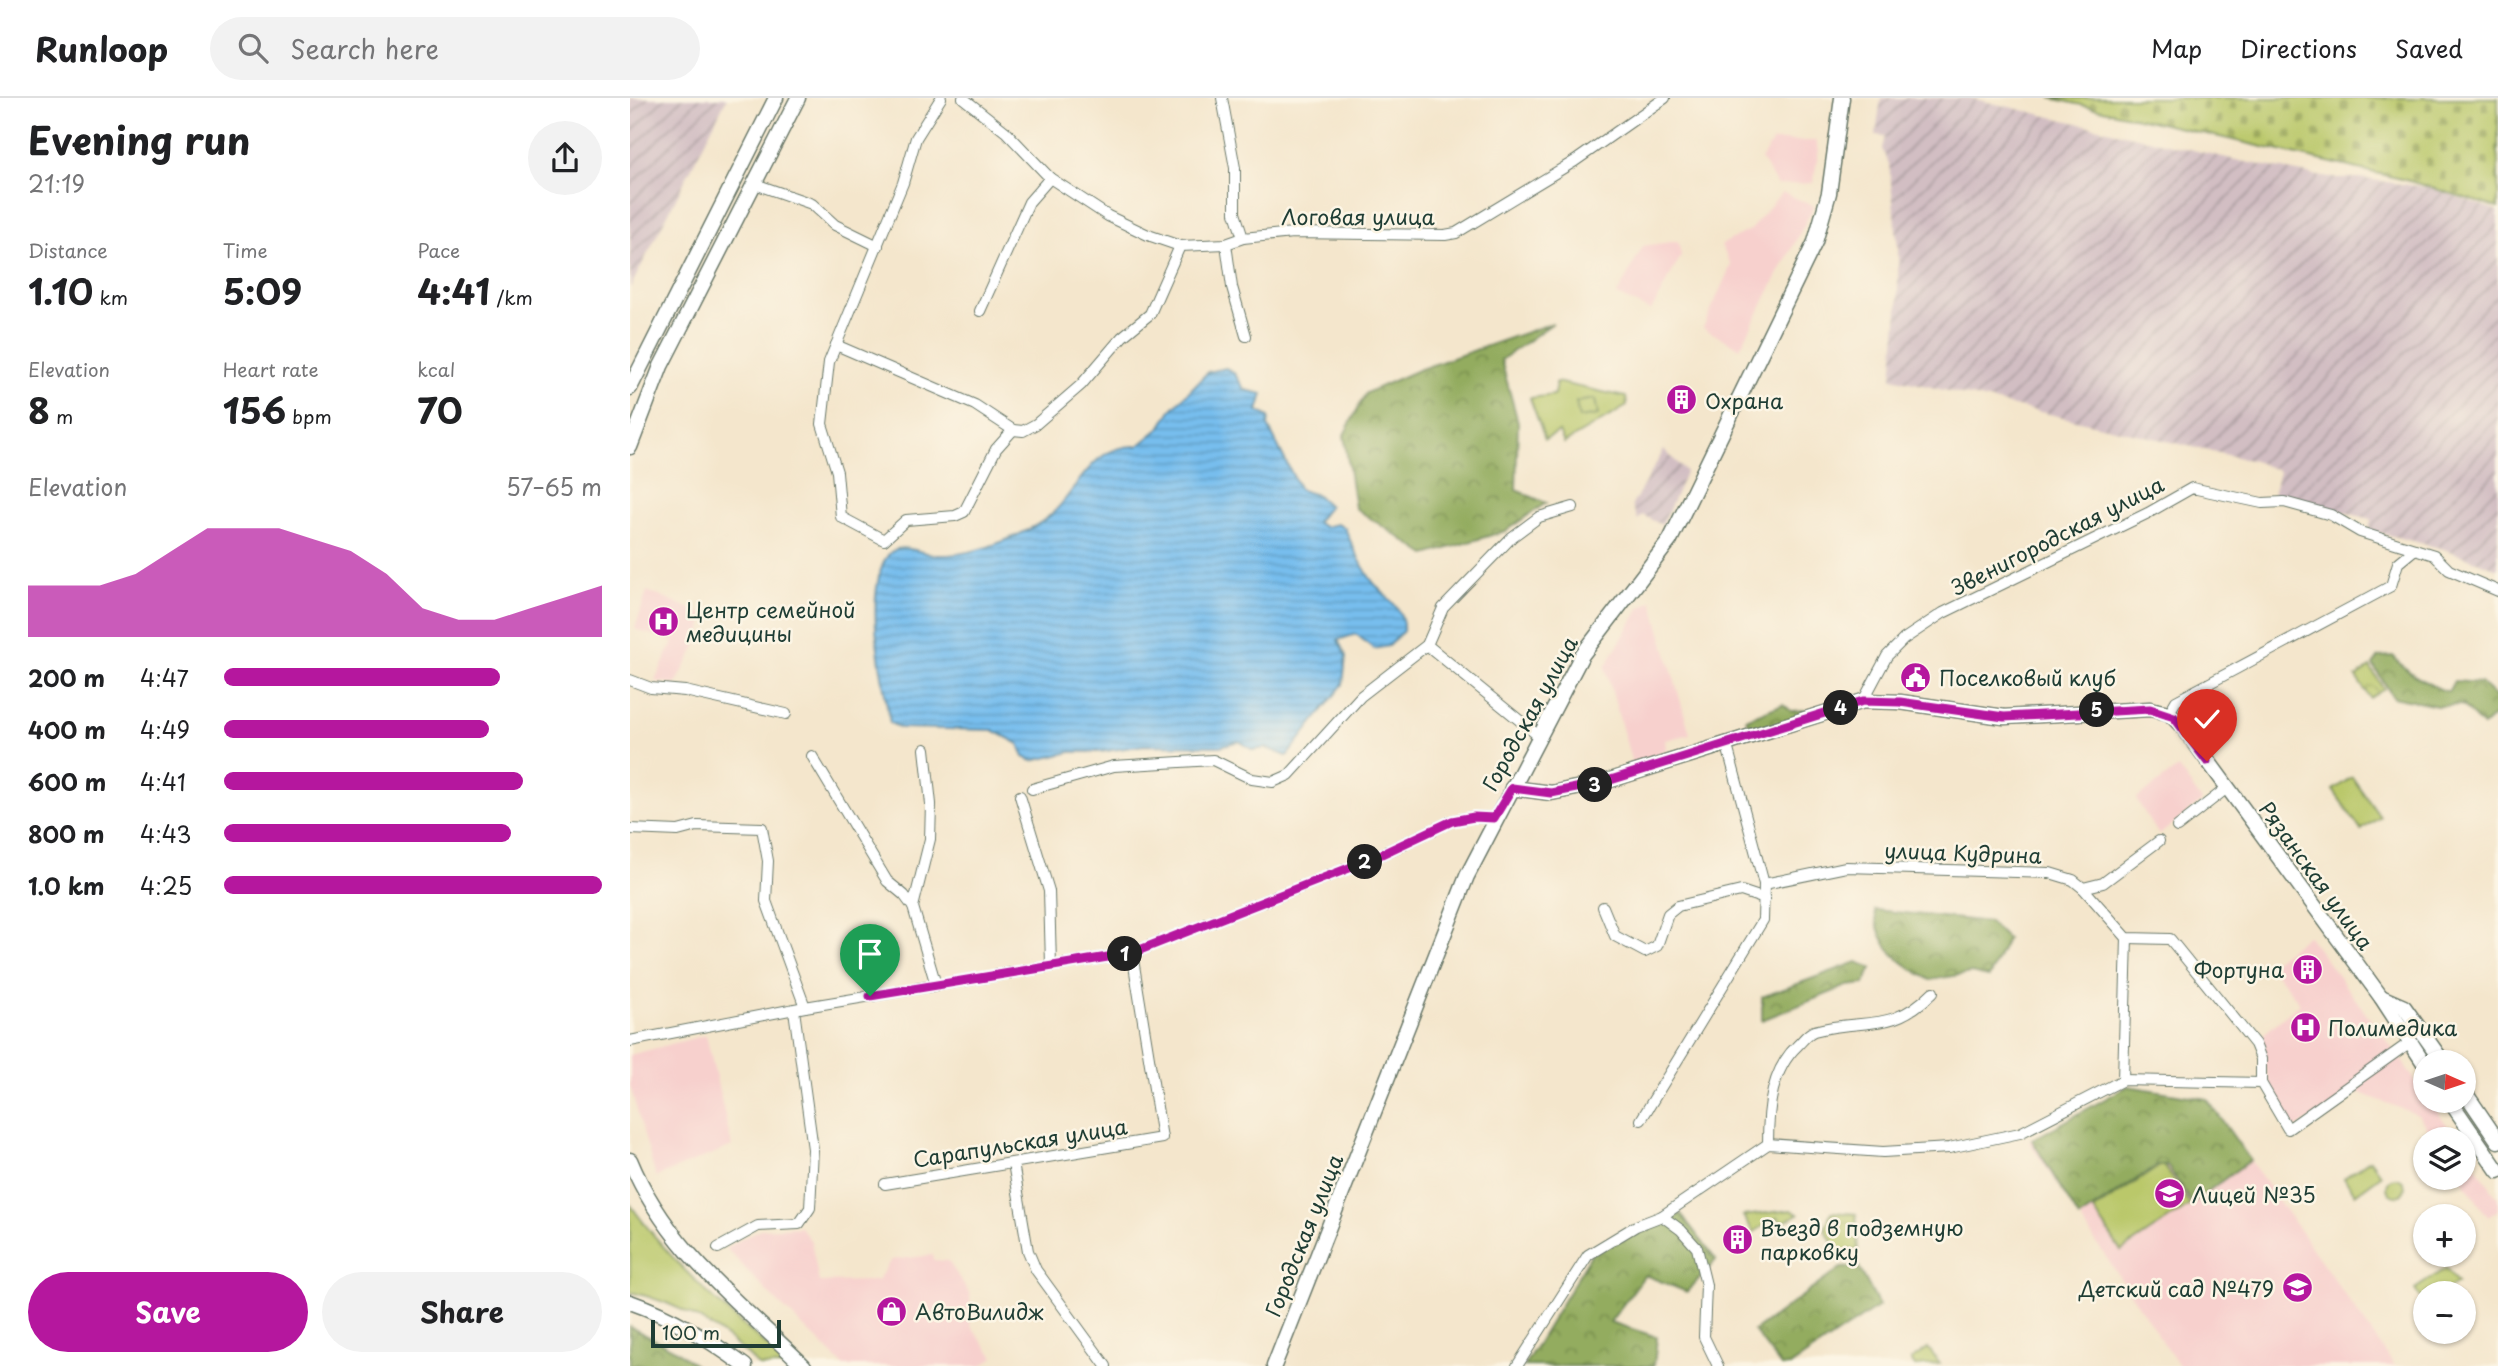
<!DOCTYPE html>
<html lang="en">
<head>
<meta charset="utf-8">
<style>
  body { margin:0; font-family:"Playpen Sans",sans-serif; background:#f2f2f2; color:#202124; height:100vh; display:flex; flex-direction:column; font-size:26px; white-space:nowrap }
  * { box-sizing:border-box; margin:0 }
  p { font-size:23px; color:#757577 }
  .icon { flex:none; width:38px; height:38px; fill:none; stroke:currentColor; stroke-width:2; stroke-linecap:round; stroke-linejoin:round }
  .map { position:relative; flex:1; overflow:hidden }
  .panel { display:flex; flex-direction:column; background:#fff; width:630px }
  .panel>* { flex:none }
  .needle { width:46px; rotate:93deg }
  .controls { position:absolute; left:1783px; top:952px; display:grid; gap:14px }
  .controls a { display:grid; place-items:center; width:63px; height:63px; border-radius:50%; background:#fff; box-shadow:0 2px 5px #0004; font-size:35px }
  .scale { position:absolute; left:21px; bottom:18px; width:130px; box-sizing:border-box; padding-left:7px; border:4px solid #1f3d34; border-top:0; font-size:19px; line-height:24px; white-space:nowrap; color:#1f3d34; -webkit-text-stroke:5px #fcf5e5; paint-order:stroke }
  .pin { position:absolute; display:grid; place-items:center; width:60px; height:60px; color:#fff; margin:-72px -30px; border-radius:50% 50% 50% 0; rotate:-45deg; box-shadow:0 0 7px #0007 }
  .pin .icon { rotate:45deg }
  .km { position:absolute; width:35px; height:35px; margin:-18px; border-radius:50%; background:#222; color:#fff; font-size:19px; line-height:35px; text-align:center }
  .round { display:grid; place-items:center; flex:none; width:74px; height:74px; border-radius:37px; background:#f2f2f2 }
  .overview { display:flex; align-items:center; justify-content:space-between; height:119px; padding:0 28px }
  h1 { font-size:38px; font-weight:700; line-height:52px }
  .metrics { display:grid; grid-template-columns:repeat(3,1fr); gap:10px; height:119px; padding:7px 28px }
  .metrics div { display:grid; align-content:center }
  .metrics b { font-size:35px; font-weight:700 }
  .metrics small { font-size:19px; font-weight:400 }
  .metrics p { font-size:19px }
  .chart { height:196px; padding:14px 28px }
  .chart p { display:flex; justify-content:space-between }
  .chart svg { width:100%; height:126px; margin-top:7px; fill:#b5179e; opacity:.7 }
  .action { display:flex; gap:14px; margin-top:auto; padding:14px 28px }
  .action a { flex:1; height:80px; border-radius:42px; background:#b5179e; color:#fff; font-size:28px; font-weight:700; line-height:80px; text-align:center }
  .action a+a { background:#f2f2f2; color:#202124 }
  ul { padding:0 28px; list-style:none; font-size:23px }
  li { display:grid; grid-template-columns:112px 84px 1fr; align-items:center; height:52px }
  li i { height:18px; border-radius:9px; background:#b5179e }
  header { display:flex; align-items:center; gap:42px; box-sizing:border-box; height:98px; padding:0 35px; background:#fff; border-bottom:2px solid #e0e0e0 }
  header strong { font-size:33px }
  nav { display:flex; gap:38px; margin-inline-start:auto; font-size:24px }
  .search { width:490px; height:63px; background:#f2f2f2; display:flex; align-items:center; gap:18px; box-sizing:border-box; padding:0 24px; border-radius:38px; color:#757577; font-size:26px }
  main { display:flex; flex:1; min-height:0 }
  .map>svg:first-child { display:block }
</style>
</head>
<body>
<header>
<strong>Runloop</strong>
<div class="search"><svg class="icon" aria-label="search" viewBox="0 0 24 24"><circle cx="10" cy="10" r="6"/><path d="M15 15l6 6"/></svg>Search here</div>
<nav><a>Map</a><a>Directions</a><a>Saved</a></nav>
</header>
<main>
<section class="panel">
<div class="overview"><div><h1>Evening run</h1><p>21:19</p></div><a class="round"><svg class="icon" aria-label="share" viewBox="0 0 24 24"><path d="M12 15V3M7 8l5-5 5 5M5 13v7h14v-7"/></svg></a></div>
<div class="metrics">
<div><p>Distance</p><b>1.10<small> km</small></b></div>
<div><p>Time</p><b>5:09</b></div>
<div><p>Pace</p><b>4:41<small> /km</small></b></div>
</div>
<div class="metrics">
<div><p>Elevation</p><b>8<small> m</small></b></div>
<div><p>Heart rate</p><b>156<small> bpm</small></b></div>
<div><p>kcal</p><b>70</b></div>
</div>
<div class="chart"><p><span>Elevation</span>57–65 m</p>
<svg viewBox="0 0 160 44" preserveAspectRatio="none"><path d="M0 44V26L10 26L20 26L30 22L40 14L50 6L60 6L70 6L80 10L90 14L100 22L110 34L120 38L130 38L140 34L150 30L160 26V44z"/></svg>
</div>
<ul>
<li><b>200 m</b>4:47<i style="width:73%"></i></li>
<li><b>400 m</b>4:49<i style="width:70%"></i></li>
<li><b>600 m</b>4:41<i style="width:79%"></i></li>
<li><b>800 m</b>4:43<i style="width:76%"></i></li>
<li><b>1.0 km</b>4:25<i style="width:100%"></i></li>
</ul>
<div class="action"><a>Save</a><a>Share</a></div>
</section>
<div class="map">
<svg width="1868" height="1268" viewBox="0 0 1868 1268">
  <defs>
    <pattern id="industrial-furrows" width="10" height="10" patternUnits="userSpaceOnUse" patternTransform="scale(1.75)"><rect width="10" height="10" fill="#d2bec3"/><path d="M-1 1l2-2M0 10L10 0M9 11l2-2" fill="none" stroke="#aa9c9f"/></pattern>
    <pattern id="forest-crowns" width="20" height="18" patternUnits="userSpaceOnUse" patternTransform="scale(1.75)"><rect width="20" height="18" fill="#93ac5e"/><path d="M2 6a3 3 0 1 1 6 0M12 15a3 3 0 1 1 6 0" fill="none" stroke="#778d4e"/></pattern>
    <pattern id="cemetery-stones" width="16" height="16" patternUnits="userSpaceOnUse" patternTransform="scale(1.75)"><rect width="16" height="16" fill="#bac86a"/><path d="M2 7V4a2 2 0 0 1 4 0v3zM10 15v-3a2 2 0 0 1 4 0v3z" fill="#97a458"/></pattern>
    <pattern id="park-crowns" width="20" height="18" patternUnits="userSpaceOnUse" patternTransform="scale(1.75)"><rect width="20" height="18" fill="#bac86a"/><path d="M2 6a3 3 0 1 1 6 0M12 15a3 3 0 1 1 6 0" fill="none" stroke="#97a458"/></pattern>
    <pattern id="water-rules" width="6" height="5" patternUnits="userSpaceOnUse" patternTransform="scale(1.75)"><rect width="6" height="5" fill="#77beee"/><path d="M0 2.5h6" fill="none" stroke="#619cc2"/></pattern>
  </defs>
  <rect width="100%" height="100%" fill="#fcf5e5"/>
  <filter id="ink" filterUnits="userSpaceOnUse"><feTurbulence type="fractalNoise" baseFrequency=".0143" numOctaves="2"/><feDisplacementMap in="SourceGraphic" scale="14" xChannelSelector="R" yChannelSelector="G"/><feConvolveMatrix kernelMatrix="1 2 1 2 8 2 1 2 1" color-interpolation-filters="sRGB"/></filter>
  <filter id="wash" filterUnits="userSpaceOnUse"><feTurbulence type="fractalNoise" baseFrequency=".00686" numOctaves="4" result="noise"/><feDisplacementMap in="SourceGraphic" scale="28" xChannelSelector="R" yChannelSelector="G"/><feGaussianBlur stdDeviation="1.57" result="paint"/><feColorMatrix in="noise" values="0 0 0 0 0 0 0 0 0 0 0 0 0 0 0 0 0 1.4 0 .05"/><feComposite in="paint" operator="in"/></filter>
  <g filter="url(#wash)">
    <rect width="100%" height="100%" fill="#f4e6cc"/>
    <!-- built -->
    <g fill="#f7d0cd">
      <path d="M1143 43H1186L1189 52 1183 85 1147 87 1131 61Z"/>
      <path d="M1152 94 1184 108 1110 250 1073 230 1101 167 1091 147 1121 131Z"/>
      <path d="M1048 143 1051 158 1021 213 987 197 1013 148Z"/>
      <path d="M17 493 75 517 70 541 46 586 25 583 43 544 5 531Z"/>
      <path d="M1022 503 1060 636 1035 642 1036 651 1003 669 975 569 1010 510Z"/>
      <path d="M1548 670 1572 703 1529 737 1506 701Z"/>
      <path d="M1677 837 1770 960 1795 997 1796 1003H1800L1827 1041H1805L1788 1017 1728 994 1664 1031 1642 996 1629 940 1670 905 1639 867Z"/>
      <path d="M76 937 102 1048 26 1079 0 988V957Z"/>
      <path d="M1498 988 1577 1001 1765 1268H1549L1399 1044Z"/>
      <path d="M1834 1051 1868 1100V1112L1858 1119 1831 1080H1834Z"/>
      <path d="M170 1129 181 1143 189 1184 247 1183 261 1162 303 1157 304 1162 318 1163 340 1196 341 1228 364 1259 351 1268H214L142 1199 96 1150 130 1131Z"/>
    </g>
    <!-- industrial -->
    <g fill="url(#industrial-furrows)">
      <path d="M0 0H97L0 190Z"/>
      <path d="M1251 0H1340L1610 63 1699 80H1728L1800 90 1868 113V471L1814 451 1739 432 1741 421 1643 397 1649 373 1624 363 1262 280 1268 211V150L1259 66 1252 51 1255 38 1246 37Z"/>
      <path d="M1034 352 1056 373 1032 427 1012 417 1008 422 1002 407Z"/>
    </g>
    <!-- green -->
    <g fill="#bac86a" stroke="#6c824f" stroke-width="2">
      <path d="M926 284 996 299 997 308 934 345 929 334 915 341 900 300 924 297Z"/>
      <path d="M1722 679 1750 719 1731 732 1703 692Z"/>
      <path d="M1740 1062 1751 1077 1725 1096 1714 1080Z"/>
      <path d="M1533 1066 1560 1107 1491 1153 1464 1112Z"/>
      <path d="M0 1106C44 1169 102 1219 161 1268H129C95 1233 49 1204 0 1194Z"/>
      <path d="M1816 1170 1827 1185 1812 1195H1796L1795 1206 1785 1191Z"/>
    </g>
    <!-- forest -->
    <g fill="url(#forest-crowns)" stroke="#597449" stroke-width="2">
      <path d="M923 225 871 262 888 324 886 392 916 405 875 433 796 457 725 410 714 337 736 295 788 272Z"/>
      <path d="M1763 558C1778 576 1796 586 1818 594L1824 583 1851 585 1868 601V614L1853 628 1832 607 1807 608 1763 599 1743 567 1749 559Z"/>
      <path d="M1153 606 1161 613 1179 612 1180 618 1123 635 1116 621Z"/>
      <path d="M1245 812 1359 824 1377 841 1359 879 1341 875 1300 882C1270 864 1248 851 1245 812Z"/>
      <path d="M1227 864 1242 870 1234 886 1217 888 1132 922V899Z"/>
      <path d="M1498 988 1577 1001 1620 1062 1562 1105 1537 1067H1528L1449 1120 1402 1042Z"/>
      <path d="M1051 1116 1086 1162 1057 1194 1015 1177 980 1224 1027 1239 1024 1268H894L965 1150Z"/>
      <path d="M1229 1169 1249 1208 1160 1268H1151L1124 1233 1211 1170Z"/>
      <path d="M0 1229 45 1252 66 1268H0Z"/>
    </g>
    <!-- cemetery -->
    <path fill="url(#cemetery-stones)" stroke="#6c824f" stroke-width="2" d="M1421 0H1868V110L1776 82Z"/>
    <!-- park -->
    <g fill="url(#park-crowns)" stroke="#6c824f" stroke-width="2">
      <path d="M965 301 968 317 949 320 946 304Z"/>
      <path d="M1740 569 1754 591 1740 600 1726 579Z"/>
      <circle cx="1766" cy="1089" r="9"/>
      <path d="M1161 1112 1168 1116 1152 1125 1148 1119 1124 1134 1113 1118Z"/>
      <path d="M1201 1114 1226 1116 1228 1152H1207L1195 1132Z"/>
      <path d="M1298 1250 1310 1266 1285 1268 1281 1262Z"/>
    </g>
    <!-- water -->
    <path fill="url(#water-rules)" stroke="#4b7e91" stroke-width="2" d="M596 270 604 275 615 292 633 296 628 313 639 319 638 328 670 392 687 397 699 408 686 424 694 429 707 426 715 430C722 448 730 464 740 480 753 499 775 507 773 533L758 548 744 551 726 536 708 542 716 558 713 586 657 658 636 650 623 652 609 643 590 648 514 647 470 654H441L402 663 394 659 389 646 363 632 271 630 260 625C253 580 234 503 255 462 266 439 292 457 307 457 328 458 355 451 374 443 391 436 412 426 425 413 452 385 463 347 508 348L530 330 541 312 578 274Z"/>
  </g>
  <g filter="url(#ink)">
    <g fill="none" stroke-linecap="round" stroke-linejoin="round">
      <defs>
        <g id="street">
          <path d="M311 0 286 40 273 85 199 264 192 326 207 374 211 419 254 442 276 422 325 418 334 414 366 351 383 332"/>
          <path d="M333 0 376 34 420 80 478 118 518 137 550 148 596 146 613 140 663 135 815 137 826 135 945 63 1035 0"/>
          <path d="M592 0 605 70V115L613 140"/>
          <path d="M125 86 182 106 205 127 248 148"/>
          <path d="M596 146 602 189 616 238"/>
          <path d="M350 213 399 104 420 80"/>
          <path d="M206 247 345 307 383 332 393 333 406 326 451 287 492 239 520 216 550 148"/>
          <path d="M797 547 910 639"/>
          <path d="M0 582 21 590 55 593 156 616"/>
          <path d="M1233 603 1257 558 1274 541 1313 515 1518 415 1562 390 1632 405 1654 404 1701 417 1730 434 1804 457 1819 472 1868 493"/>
          <path d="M1539 615 1546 603 1761 488 1768 465 1785 451"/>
          <path d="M1096 644 1134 786"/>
          <path d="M295 651 301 706 300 741 283 809 306 887"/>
          <path d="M182 658 257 783 274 797 283 809"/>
          <path d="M402 691 484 668 583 662 622 681 643 684 659 677 731 598 797 547 813 510 882 439 909 419 943 409"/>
          <path d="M390 698 419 793 421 867"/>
          <path d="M1547 729 1597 690"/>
          <path d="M0 731 48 733 67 728 132 730 138 763 136 803 175 909"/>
          <path d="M1453 790 1497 840 1540 841 1625 946 1631 961V985"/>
          <path d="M973 809 985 838 1015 854 1027 848 1038 816 1048 808 1111 793 1135 801"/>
          <path d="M0 943 175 909 502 855 737 763 822 723 843 719 864 720"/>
          <path d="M1493 982 1497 840"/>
          <path d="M1011 1022 1133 822 1134 786 1216 769 1420 775 1443 782 1453 790 1473 785 1529 743"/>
          <path d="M1138 1046C1138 1010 1141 972 1168 947 1173 942 1178 935 1184 933 1234 919 1261 937 1303 894"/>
          <path d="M383 1065 398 1153 406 1172 476 1268"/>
          <path d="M255 1086 532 1040 502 855"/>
          <path d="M1032 1118 1051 1132 1067 1150 1076 1187 1074 1239 1088 1268"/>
          <path d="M88 1150 128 1128 169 1126 180 1110 183 1051 164 912"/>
          <path d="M887 1268 958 1157 1006 1128 1032 1118 1138 1046 1253 1054 1319 1050 1390 1035 1493 982 1631 985 1658 1031 1779 945"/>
        </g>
        <g id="secondary">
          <path d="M882 690 921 695 971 685 1233 603 1270 604 1374 619 1520 611 1539 615 1554 630 1751 899 1796 968"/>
          <path d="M1751 899 1774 909 1813 964"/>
          <path d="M1834 993 1868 1043"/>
          <path d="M1820 1003 1868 1073"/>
          <path d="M644 1268 837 778 952 557 1040 442 1185 144 1199 95 1212 0"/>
        </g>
        <g id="primary">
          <path d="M0 290 146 0"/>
          <path d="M0 349 31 268 168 0"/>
          <path d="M0 1062C36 1150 108 1203 174 1268"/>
          <path d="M0 1204C43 1219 78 1241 115 1268"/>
        </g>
      </defs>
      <!-- street casing -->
      <use href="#street" stroke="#6a7869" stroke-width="12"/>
      <!-- secondary casing -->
      <use href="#secondary" stroke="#6a7869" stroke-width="17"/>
      <!-- primary casing -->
      <use href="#primary" stroke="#6a7869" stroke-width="17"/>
      <!-- street -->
      <use href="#street" stroke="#fff" stroke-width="10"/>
      <!-- secondary -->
      <use href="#secondary" stroke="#fff" stroke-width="14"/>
      <!-- primary -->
      <use href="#primary" stroke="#fff" stroke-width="14"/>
    </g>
  </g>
  <g fill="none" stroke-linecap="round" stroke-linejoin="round" filter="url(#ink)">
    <defs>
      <path id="route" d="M240 898 502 855 737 763 822 723 844 719 864 720 882 690 921 695 971 685 1233 603 1270 604 1374 619 1520 611 1544 619 1577 663"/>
    </defs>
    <!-- route casing -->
    <use href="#route" stroke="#fff" stroke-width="14"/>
    <!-- route -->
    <use href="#route" stroke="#b5179e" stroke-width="9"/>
  </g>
  <!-- icons -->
  <defs>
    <symbol id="building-disc" viewBox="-11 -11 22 22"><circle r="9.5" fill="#b5179e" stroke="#fcf5e5"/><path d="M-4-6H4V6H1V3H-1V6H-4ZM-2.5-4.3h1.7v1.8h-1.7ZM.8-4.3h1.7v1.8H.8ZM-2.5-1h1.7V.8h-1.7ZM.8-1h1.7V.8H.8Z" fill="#fff"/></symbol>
    <symbol id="hospital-disc" viewBox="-11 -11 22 22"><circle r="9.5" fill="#b5179e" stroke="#fcf5e5"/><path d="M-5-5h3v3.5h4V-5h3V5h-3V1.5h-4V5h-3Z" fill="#fff"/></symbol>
    <symbol id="civic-disc" viewBox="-11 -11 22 22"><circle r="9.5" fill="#b5179e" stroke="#fcf5e5"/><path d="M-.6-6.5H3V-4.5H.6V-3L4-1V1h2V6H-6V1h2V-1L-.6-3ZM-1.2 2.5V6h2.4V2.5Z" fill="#fff"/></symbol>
    <symbol id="school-disc" viewBox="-11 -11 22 22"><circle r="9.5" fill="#b5179e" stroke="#fcf5e5"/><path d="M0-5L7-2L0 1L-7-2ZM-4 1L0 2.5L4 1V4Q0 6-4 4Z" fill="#fff"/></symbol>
    <symbol id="shop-disc" viewBox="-11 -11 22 22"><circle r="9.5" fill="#b5179e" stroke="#fcf5e5"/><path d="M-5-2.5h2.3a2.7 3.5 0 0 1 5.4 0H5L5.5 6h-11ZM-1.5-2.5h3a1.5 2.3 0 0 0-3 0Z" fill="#fff"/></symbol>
  </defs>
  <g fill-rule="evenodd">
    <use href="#building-disc" x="1034" y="284" width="35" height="35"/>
    <use href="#hospital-disc" x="16" y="506" width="35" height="35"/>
    <use href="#civic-disc" x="1268" y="562" width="35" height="35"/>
    <use href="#building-disc" x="1660" y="854" width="35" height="35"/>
    <use href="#hospital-disc" x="1658" y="912" width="35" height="35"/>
    <use href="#school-disc" x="1522" y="1078" width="35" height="35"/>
    <use href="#building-disc" x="1090" y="1124" width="35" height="35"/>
    <use href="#school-disc" x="1650" y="1172" width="35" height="35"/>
    <use href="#shop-disc" x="244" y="1196" width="35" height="35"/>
  </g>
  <g text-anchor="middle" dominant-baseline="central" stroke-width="5" stroke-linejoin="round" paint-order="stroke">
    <!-- street labels -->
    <g font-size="21" fill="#1f3d34" stroke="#fcf5e5">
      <text x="728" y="118">Логовая улица</text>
      <text transform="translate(1427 437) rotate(-27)">Звенигородская улица</text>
      <text transform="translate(899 615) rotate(-61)">Городская улица</text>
      <text transform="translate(1333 754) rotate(2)">улица Кудрина</text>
      <text transform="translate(1687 777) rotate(54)">Рязанская улица</text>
      <text transform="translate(390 1044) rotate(-9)">Сарапульская улица</text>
      <text transform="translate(673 1137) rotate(-68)">Городская улица</text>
    </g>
    <!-- poi labels -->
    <g font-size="21" fill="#1f3d34" stroke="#fcf5e5" text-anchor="start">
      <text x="1075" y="302">Охрана</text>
      <text x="56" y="511">Центр семейной<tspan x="56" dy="24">медицины</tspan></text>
      <text x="1309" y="579">Поселковый клуб</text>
      <text x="1654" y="871" text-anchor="end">Фортуна</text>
      <text x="1698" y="929">Полимедика</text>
      <text x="1562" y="1096">Лицей №35</text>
      <text x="1130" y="1129">Въезд в подземную<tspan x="1130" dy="24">парковку</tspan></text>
      <text x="1644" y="1190" text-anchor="end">Детский сад №479</text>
      <text x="285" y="1213">АвтоВилидж</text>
    </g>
  </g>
</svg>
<div class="controls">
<a><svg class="needle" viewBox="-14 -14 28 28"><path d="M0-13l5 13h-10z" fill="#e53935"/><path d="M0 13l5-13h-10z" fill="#757577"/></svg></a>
<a><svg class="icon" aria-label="layers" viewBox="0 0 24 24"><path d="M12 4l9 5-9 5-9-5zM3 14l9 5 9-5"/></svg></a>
<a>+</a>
<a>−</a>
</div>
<div class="scale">100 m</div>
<div class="pin" style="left:240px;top:898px;background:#1e9e55"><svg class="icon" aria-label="arrive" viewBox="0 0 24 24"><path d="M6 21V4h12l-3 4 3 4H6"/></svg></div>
<div class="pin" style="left:1577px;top:663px;background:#d93025"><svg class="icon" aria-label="check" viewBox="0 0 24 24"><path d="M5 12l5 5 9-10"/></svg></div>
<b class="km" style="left:495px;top:856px">1</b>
<b class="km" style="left:735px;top:764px">2</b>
<b class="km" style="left:965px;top:687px">3</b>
<b class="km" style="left:1211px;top:610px">4</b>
<b class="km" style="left:1467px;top:612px">5</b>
</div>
</main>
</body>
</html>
